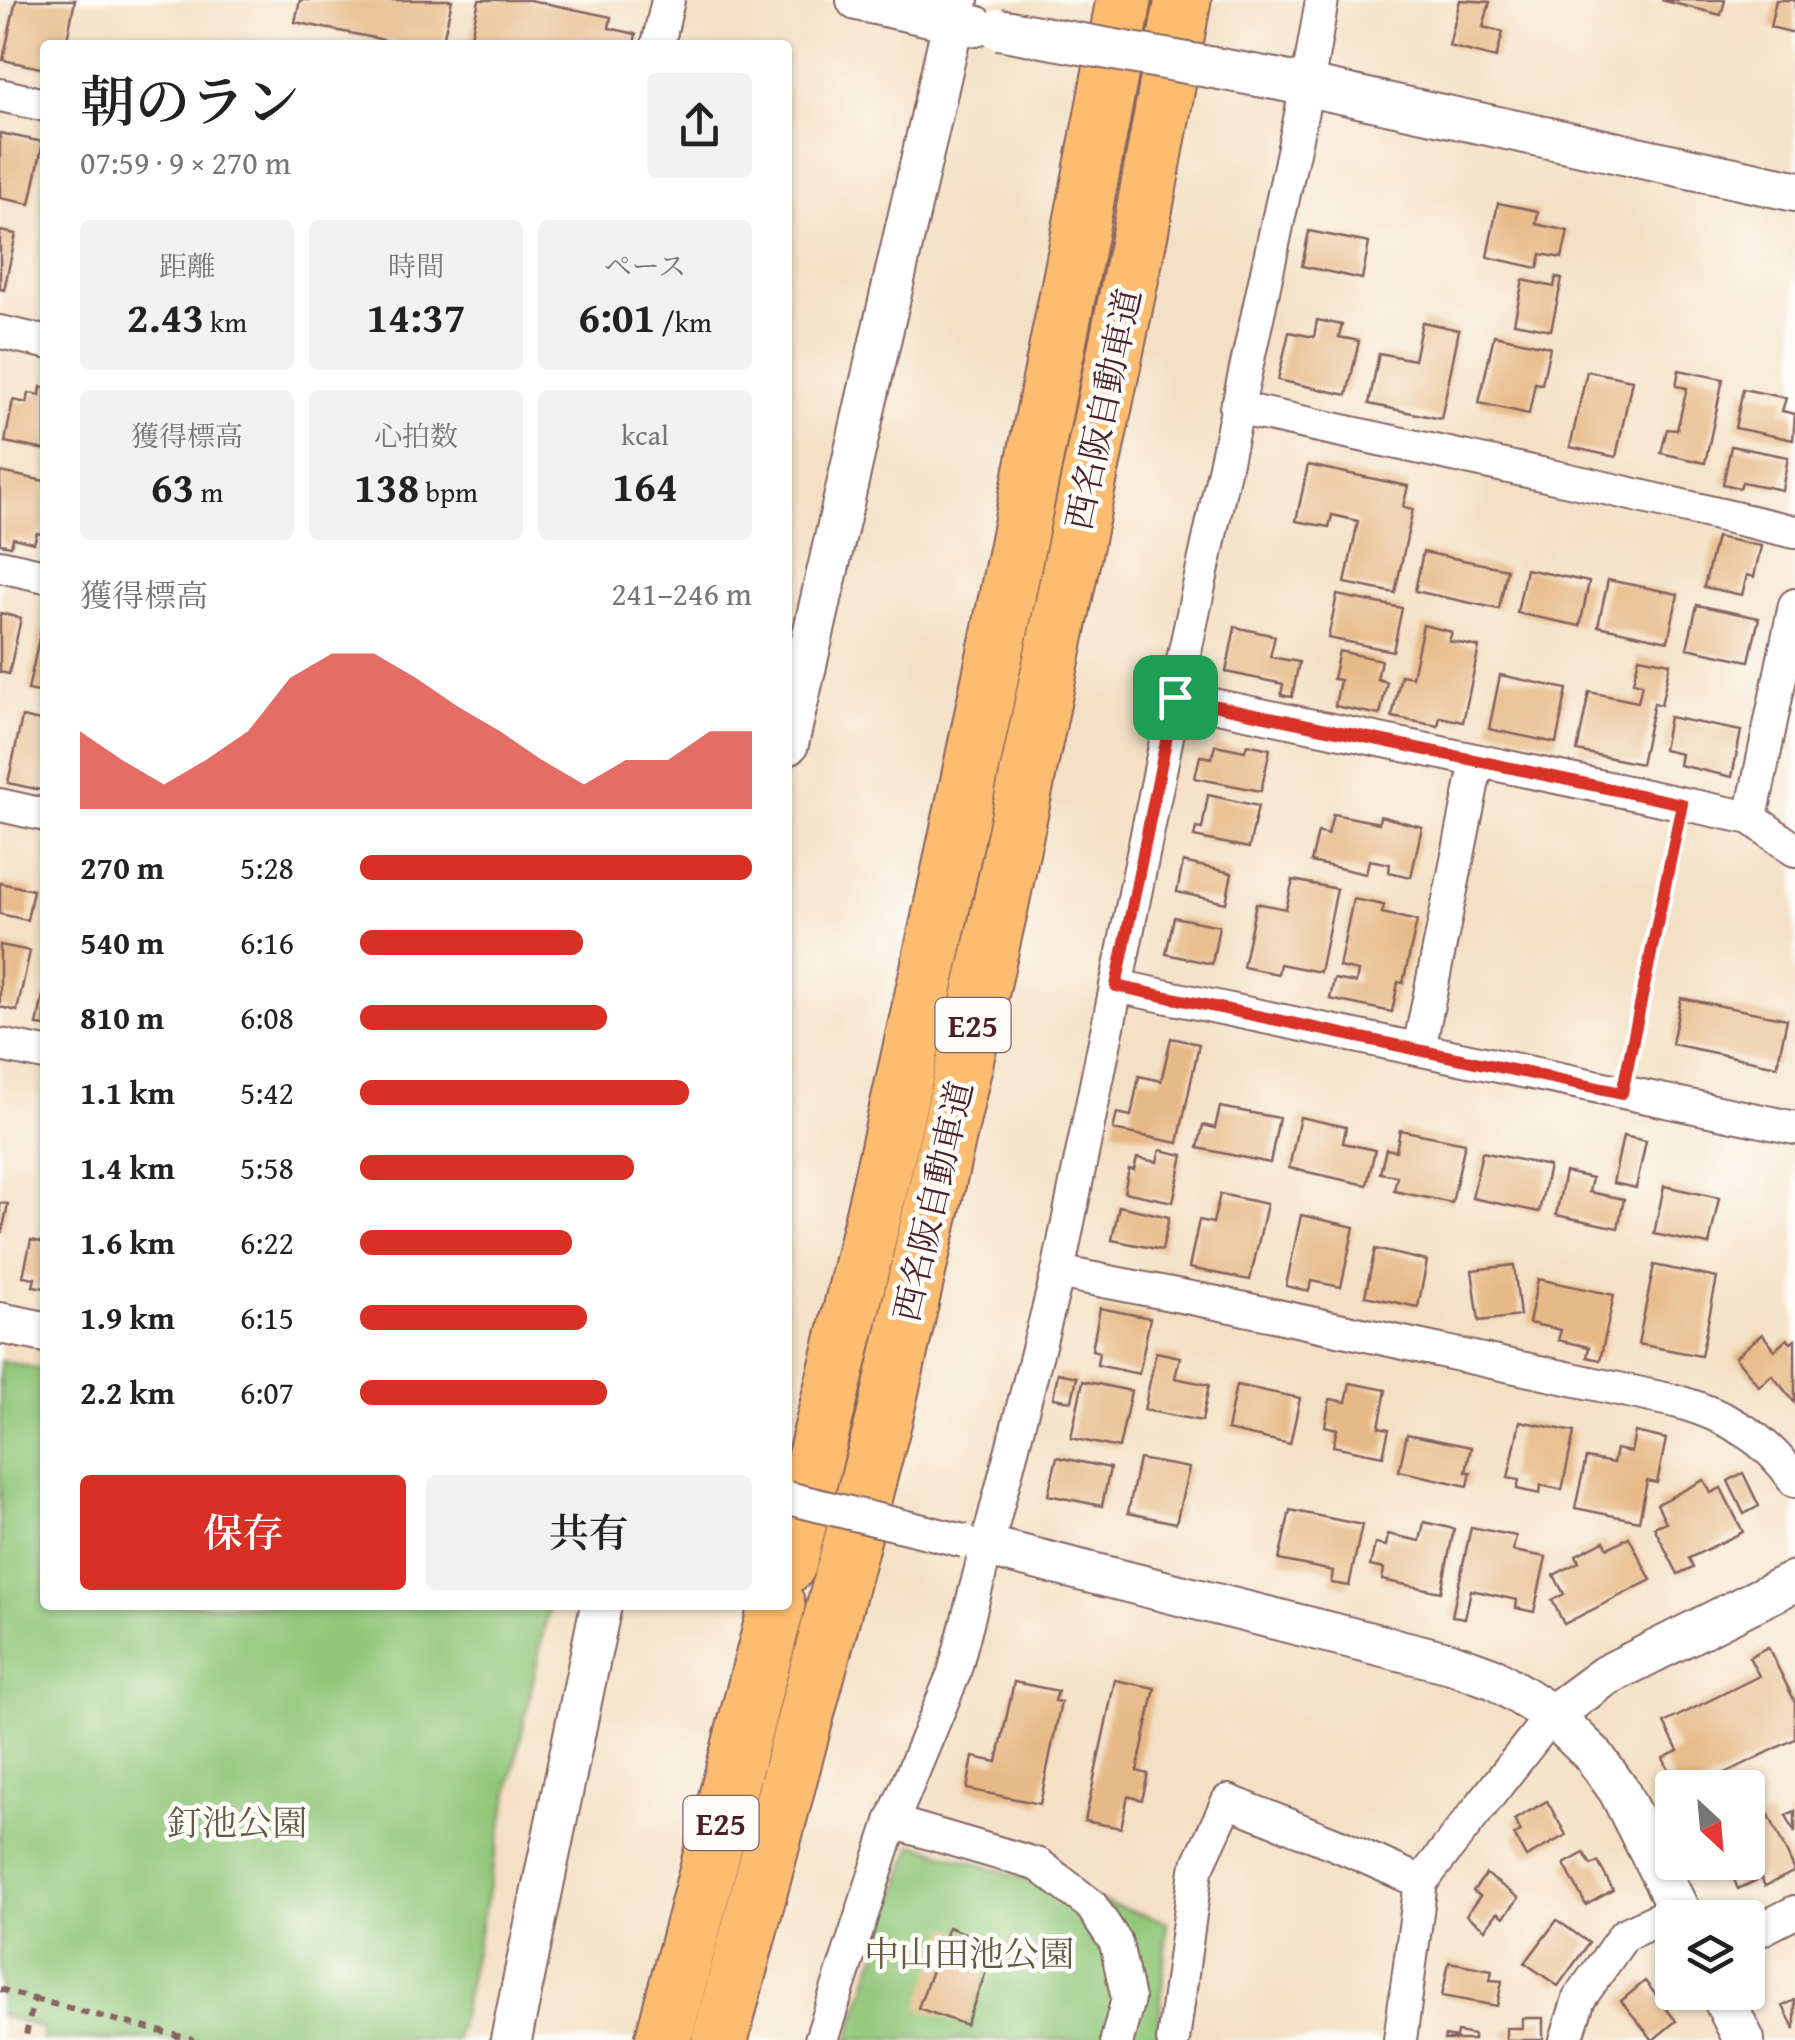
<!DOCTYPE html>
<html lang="ja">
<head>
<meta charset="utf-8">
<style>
  body { margin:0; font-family:"Gentium Book Plus","Noto Serif JP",serif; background:#f2f2f2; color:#222; height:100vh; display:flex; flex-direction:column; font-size:38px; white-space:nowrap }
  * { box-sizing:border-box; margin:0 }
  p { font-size:32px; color:#767676 }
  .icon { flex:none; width:55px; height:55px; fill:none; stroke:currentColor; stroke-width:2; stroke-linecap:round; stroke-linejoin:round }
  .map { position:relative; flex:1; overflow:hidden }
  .sheet { position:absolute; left:40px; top:40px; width:752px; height:1570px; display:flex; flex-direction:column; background:#fff; border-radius:10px; box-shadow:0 2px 8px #0004 }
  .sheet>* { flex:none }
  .needle { width:65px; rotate:154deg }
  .fabs { position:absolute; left:1655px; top:1770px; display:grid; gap:20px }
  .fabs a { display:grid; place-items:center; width:110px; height:110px; border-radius:10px; background:#fff; box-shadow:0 2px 8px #0004; font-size:50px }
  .pin { position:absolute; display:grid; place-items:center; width:85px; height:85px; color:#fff; margin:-42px; border-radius:20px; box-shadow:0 5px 15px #0006 }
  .round { display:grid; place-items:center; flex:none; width:105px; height:105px; border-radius:10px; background:#f2f2f2 }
  .overview { display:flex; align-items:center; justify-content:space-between; height:170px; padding:0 40px }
  h1 { font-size:55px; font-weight:600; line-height:75px }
  .metrics { display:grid; grid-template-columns:repeat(3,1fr); gap:15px; height:170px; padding:10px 40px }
  .metrics div { display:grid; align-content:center; border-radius:10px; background:#f2f2f2; text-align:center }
  .metrics b { font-size:42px; font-weight:600 }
  .metrics small { font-size:28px; font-weight:400 }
  .metrics p { font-size:28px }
  .chart { height:280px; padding:20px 40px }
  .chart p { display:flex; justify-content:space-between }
  .chart svg { width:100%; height:180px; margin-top:10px; fill:#d93025; opacity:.7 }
  .cta { display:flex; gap:20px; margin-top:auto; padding:20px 40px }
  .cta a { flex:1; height:115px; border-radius:10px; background:#d93025; color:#fff; font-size:40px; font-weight:600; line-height:115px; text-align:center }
  .cta a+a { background:#f2f2f2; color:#222 }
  ul { padding:0 40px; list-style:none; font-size:32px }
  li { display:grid; grid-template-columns:160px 120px 1fr; align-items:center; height:75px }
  li i { height:25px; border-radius:12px; background:#d93025 }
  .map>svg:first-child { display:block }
</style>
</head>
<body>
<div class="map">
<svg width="1795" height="2040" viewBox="0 0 1795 2040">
  <rect width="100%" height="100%" fill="#fdfcf7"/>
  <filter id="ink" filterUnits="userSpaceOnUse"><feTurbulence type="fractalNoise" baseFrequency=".01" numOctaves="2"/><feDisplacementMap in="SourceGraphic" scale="20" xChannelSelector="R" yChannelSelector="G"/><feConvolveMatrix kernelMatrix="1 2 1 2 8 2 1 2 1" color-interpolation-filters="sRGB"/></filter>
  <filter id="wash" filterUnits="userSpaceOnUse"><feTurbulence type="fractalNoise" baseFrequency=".0048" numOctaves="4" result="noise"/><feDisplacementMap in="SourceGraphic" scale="40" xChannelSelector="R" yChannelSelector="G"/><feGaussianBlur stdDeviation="2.25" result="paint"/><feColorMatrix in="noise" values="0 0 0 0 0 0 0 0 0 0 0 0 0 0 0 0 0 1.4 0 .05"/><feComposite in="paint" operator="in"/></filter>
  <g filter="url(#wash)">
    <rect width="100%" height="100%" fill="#f4e0c5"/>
    <!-- park -->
    <g fill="#92c779" stroke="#6e7352" stroke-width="2.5">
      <path d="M0 1361 45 1370V1605H549L456 2040H42L44 2028 0 2015Z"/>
      <path d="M913 1844 1167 1922 1158 2040H848Z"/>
    </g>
    <g id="blocks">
      <!-- building -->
      <g fill="#e7b986">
        <path d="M16 0H75L66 45H45V69L3 60Z"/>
        <path d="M300 0H452L442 45H409L295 22Z"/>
        <path d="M479 0H530L611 17 609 28 636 34 634 45H469Z"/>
        <path d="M1460 0 1490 2 1483 27 1503 32 1496 58 1449 46Z"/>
        <path d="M1661 0H1725L1721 15Z"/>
        <path d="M1776 0H1795V33L1770 27Z"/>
        <path d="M0 133 43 142 30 204 0 198Z"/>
        <path d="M1498 203 1538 211 1536 224 1568 231 1562 258 1541 254 1538 268 1487 257Z"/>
        <path d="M0 231 16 234 4 290 0 289Z"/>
        <path d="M1309 231 1369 243 1362 279 1302 266Z"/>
        <path d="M1556 277 1562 279 1551 330 1514 323 1523 280 1554 287Z"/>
        <path d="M1317 320 1342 325 1339 337 1359 341 1347 395 1278 380 1289 332 1314 337Z"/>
        <path d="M1422 322 1459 330 1441 419 1369 404 1379 353 1414 360Z"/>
        <path d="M1494 335 1550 347 1542 384 1535 383 1529 414 1479 403Z"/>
        <path d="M1679 370 1723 379 1705 463 1661 453 1667 429 1677 430 1687 388 1676 386Z"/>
        <path d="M1587 371 1632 380 1616 457 1570 447Z"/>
        <path d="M41 387 45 388V450L5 442 13 400 27 403 29 393 40 395Z"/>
        <path d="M1743 389 1786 398 1782 411 1795 414 1793 440 1735 428Z"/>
        <path d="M1731 446 1788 457 1782 490 1742 482 1740 488 1723 484Z"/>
        <path d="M1308 465 1408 486 1403 507 1413 509 1395 593 1345 583 1358 521 1332 515 1329 527 1296 521Z"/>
        <path d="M0 472 45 481V521L42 534 37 533 34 543 13 538 11 546 0 544Z"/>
        <path d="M1716 537 1761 546 1754 577 1747 575 1742 595 1704 587Z"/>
        <path d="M1423 552 1507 569 1499 609 1415 591Z"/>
        <path d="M1526 569 1589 582 1580 626 1517 613Z"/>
        <path d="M1608 580 1678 594 1668 641 1598 626Z"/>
        <path d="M1337 595 1402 608 1393 651 1328 638Z"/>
        <path d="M1697 605 1759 618 1749 661 1687 648Z"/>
        <path d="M0 613 21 618 9 674 0 672Z"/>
        <path d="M1423 625 1452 632 1449 641 1479 647 1463 722 1440 717 1438 726 1392 717 1401 675 1412 677Z"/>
        <path d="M1235 627 1275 636 1270 657 1299 662 1292 697 1281 695 1283 684 1226 672Z"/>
        <path d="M41 629 45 630V693L28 690Z"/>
        <path d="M1339 651 1381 660 1377 679 1387 682 1380 715 1335 706 1340 680 1333 679Z"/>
        <path d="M1639 657 1670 663 1661 705 1654 703 1641 764 1577 751 1589 692 1638 702 1642 684 1633 682Z"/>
        <path d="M1500 675 1567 689 1556 743 1489 729Z"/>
        <path d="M22 717 45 722V791L8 783Z"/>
        <path d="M1669 717 1741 731 1732 777 1679 765 1681 754 1663 750Z"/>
        <path d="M1247 744 1270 749 1261 791 1195 778 1200 756 1212 758 1215 745 1245 751Z"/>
        <path d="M1208 795 1258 806 1249 848 1194 837 1196 828 1202 829Z"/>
        <path d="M1333 814 1379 823 1380 816 1422 827 1411 877 1389 872 1390 864 1369 860 1366 874 1311 862 1318 832 1328 835Z"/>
        <path d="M1183 862 1232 873 1226 903 1177 892Z"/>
        <path d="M1293 880 1337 889 1320 972 1280 964 1278 974 1243 967 1256 903 1286 909Z"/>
        <path d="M0 883 33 890 27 920 0 914Z"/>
        <path d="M1353 899 1384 905 1382 913 1417 921 1403 983 1398 982 1392 1012 1330 999 1334 979 1356 983 1358 971 1339 967Z"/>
        <path d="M1174 917 1219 926 1212 964 1166 954Z"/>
        <path d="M0 945 30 951 17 1011 0 1007Z"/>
        <path d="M43 996H45V1026L37 1025Z"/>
        <path d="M1681 998 1787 1019 1777 1066 1672 1044Z"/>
        <path d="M1171 1038 1199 1044 1178 1143 1113 1130 1117 1113 1131 1116 1139 1076 1161 1081Z"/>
        <path d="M1220 1107 1279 1118 1270 1163 1198 1148 1203 1125 1215 1128Z"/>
        <path d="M1300 1117 1346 1127 1343 1143 1375 1150 1367 1185 1289 1168Z"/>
        <path d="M1400 1130 1465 1143 1452 1203 1394 1191 1397 1176 1380 1173 1386 1149 1396 1151Z"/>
        <path d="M1623 1136 1646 1141 1636 1188 1613 1183Z"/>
        <path d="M1160 1150 1183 1155 1173 1202 1124 1192 1129 1169 1134 1170 1137 1158 1157 1162Z"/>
        <path d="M1482 1152 1549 1166 1539 1212 1472 1198Z"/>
        <path d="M1565 1172 1592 1178 1589 1192 1624 1199 1618 1228 1556 1215Z"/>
        <path d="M1664 1186 1719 1198 1709 1245 1654 1234Z"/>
        <path d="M1220 1194 1267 1204 1250 1280 1189 1268 1199 1220 1213 1223Z"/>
        <path d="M0 1203 8 1204 2 1232H0Z"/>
        <path d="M1119 1206 1169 1217 1162 1250 1112 1240Z"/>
        <path d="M1301 1215 1354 1227 1341 1287 1311 1281 1309 1291 1286 1286Z"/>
        <path d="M31 1240 45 1243V1288L33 1286 35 1278 23 1276Z"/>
        <path d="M1375 1249 1427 1261 1418 1307 1365 1296Z"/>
        <path d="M1514 1265 1520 1316 1479 1321 1472 1270Z"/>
        <path d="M1654 1265 1717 1278 1701 1356 1638 1344Z"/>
        <path d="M1538 1279 1614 1295 1600 1360 1587 1357 1589 1347 1558 1340 1561 1330 1529 1323Z"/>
        <path d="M1100 1308 1150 1318 1139 1374 1097 1365 1099 1352 1092 1350Z"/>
        <path d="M1762 1334 1775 1350 1787 1339 1791 1343 1795 1340V1403L1772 1375 1759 1386 1735 1357Z"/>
        <path d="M1156 1352 1180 1357 1175 1378 1209 1385 1202 1421 1144 1410Z"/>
        <path d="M1058 1373 1077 1377 1072 1401 1053 1398Z"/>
        <path d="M1083 1381 1131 1391 1119 1448 1071 1438Z"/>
        <path d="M1350 1383 1386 1390 1379 1427 1389 1429 1383 1456 1333 1446 1337 1429 1325 1426 1330 1399 1346 1402Z"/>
        <path d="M1236 1385 1300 1398 1290 1444 1227 1430Z"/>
        <path d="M1520 1421 1574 1432 1562 1490 1541 1485 1540 1494 1517 1489 1519 1480 1508 1478Z"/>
        <path d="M1635 1432 1666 1439 1657 1483 1647 1481 1639 1521 1575 1508 1586 1458 1613 1463 1616 1449 1631 1452Z"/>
        <path d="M1407 1434 1471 1447 1466 1472H1471L1468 1486 1399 1471Z"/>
        <path d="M1057 1457 1110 1468 1102 1506 1048 1495Z"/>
        <path d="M1139 1459 1189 1468 1176 1523 1128 1513Z"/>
        <path d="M1743 1473 1759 1506 1744 1514 1728 1481Z"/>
        <path d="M1704 1480 1711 1493 1721 1488 1743 1532 1689 1558 1693 1567 1678 1574 1654 1527 1666 1522 1657 1504Z"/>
        <path d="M1290 1510 1362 1525 1349 1586 1331 1583 1333 1571 1279 1560Z"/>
        <path d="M1424 1522 1454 1529 1441 1592 1382 1580 1384 1569 1370 1566 1375 1544 1386 1546 1388 1534 1420 1541Z"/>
        <path d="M1471 1527 1516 1536 1513 1551 1546 1557 1534 1612 1516 1608 1517 1600 1471 1590 1465 1618 1452 1616Z"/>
        <path d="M1629 1537 1651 1580 1564 1624 1552 1600 1564 1594 1554 1575 1579 1562 1576 1555 1604 1541 1608 1548Z"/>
        <path d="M1768 1647 1795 1702V1739L1695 1788H1677L1663 1758 1678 1751 1664 1723 1759 1676 1749 1657Z"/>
        <path d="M1115 1680 1155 1688 1137 1771 1148 1774 1142 1800 1128 1796 1121 1828 1085 1821Z"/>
        <path d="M1014 1682 1058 1691 1055 1701 1061 1702 1040 1804 967 1789 973 1757 997 1762Z"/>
        <path d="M1547 1801 1566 1835 1526 1857 1514 1835 1521 1832 1514 1820Z"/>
        <path d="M1795 1811V1833L1786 1815Z"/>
        <path d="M1769 1815 1795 1871 1765 1886 1761 1878 1738 1889 1732 1875 1727 1877 1720 1862H1748V1818L1751 1825Z"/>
        <path d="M1584 1853 1591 1865 1598 1862 1613 1890 1586 1905 1564 1864Z"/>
        <path d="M1486 1874 1519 1898 1504 1917 1498 1912 1485 1929 1466 1915 1480 1896 1473 1891Z"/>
        <path d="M1557 1920 1589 1943 1558 1986 1525 1963Z"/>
        <path d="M948 1927 996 1945 966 2025 918 2008Z"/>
        <path d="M1449 1962 1492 1970 1490 1980 1502 1981 1497 2006 1442 1996Z"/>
        <path d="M1645 1981 1676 2021 1653 2040 1621 2001Z"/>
        <path d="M1795 2000V2030L1783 2006Z"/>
        <path d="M1522 2018H1543V2040H1506V2028H1522Z"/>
        <path d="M1457 2032 1474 2035V2040H1444L1445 2036 1456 2038Z"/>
      </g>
    </g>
  </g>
  <g filter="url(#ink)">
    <use href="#blocks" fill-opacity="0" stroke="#866361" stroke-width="2.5"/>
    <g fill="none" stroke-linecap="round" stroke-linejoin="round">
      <defs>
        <g id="minor">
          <path d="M658 45 668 0"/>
          <path d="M0 95 45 105"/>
          <path d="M0 332 45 342"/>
          <path d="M1236 408 1592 485 1795 532"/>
          <path d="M0 566 45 576"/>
          <path d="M1795 605 1751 818 1795 850"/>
          <path d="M1175 697 1751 818"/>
          <path d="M0 805 45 815"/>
          <path d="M1116 986 1795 1128"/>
          <path d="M0 1045 45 1054"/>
          <path d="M1419 1049 1477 761"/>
          <path d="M1058 1272 1217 1303 1679 1402C1727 1416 1767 1438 1795 1481"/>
          <path d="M892 1822 1039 1865 1091 1905 1116 1943 1128 1999 1117 2040"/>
          <path d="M1748 1936 1795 1912"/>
          <path d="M821 2040 892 1822 954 1673 1058 1272 1175 697 1307 87 1322 0"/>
          <path d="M1173 2040 1196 1870 1228 1801 1340 1846 1421 1882"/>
          <path d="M1400 2040 1421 1882 1552 1715"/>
          <path d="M1566 2040 1579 1999 1624 1935 1679 1909"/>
        </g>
        <g id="tertiary">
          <path d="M857 0 975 26"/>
          <path d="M1275 79 1795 191"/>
          <path d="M788 744 958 0"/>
          <path d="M0 1323 45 1332"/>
          <path d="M988 1547 1451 1663 1495 1679 1552 1715 1605 1676 1795 1581"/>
          <path d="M1552 1715 1594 1756 1619 1791 1683 1918"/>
          <path d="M1720 1992 1744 2040"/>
          <path d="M511 2040 601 1605"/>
        </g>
        <g id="motorway">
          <path d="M788 1565C871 1243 941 918 1008 592 1048 395 1088 198 1124 0"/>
          <path d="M663 2040 777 1605"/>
          <path d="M720 2040 884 1420 1001 903 1141 228 1183 0"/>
        </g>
      </defs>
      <!-- minor casing -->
      <use href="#minor" stroke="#866361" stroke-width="36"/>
      <!-- tertiary casing -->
      <use href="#tertiary" stroke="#866361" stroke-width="44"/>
      <!-- motorway casing -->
      <use href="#motorway" stroke="#866361" stroke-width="59"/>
      <!-- path -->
      <g stroke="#866361" stroke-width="6" stroke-dasharray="8 8" stroke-linecap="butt">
        <path d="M1630 1057 1674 839"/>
        <path d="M0 1989 34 1999 25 2040"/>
        <path d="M34 1999 194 2040"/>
      </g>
      <!-- minor -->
      <use href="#minor" stroke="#fff" stroke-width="32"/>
      <!-- tertiary -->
      <use href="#tertiary" stroke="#fff" stroke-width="40"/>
      <!-- motorway -->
      <use href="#motorway" stroke="#fcbd6f" stroke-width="55"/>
      <defs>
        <path id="minor-bridge" d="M788 1498 964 1541"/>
        <path id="tertiary-bridge" d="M999 29 1275 79"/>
      </defs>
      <!-- minor-bridge casing -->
      <use href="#minor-bridge" stroke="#866361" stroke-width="36" stroke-linecap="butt"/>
      <!-- tertiary-bridge casing -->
      <use href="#tertiary-bridge" stroke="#866361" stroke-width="44" stroke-linecap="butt"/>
      <!-- minor-bridge -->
      <use href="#minor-bridge" stroke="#fff" stroke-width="32"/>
      <!-- tertiary-bridge -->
      <use href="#tertiary-bridge" stroke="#fff" stroke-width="40"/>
    </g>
  </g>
  <g fill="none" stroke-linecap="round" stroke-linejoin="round" filter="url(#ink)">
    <defs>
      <path id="route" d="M1175 697 1682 804 1622 1093 1116 986Z"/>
    </defs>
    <!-- route casing -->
    <use href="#route" stroke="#fff" stroke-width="20"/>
    <!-- route -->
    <use href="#route" stroke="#d93025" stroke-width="12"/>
  </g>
  <g text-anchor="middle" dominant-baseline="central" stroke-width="9" stroke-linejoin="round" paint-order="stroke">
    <!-- shield labels -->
    <g fill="#fdfcf7" stroke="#806168" stroke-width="2.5">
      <rect x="935.5" y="998" width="75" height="54" rx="8"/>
      <rect x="683.5" y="1796" width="75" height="54" rx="8"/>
    </g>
    <g font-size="32" font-weight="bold" fill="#4a1f2b">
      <text x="973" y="1025">E25</text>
      <text x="721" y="1823">E25</text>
    </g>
    <!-- street labels -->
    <g font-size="35" fill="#4a1f2b" stroke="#fdfcf7">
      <text transform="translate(1103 409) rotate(-78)">西名阪自動車道</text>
      <text transform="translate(933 1201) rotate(-77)">西名阪自動車道</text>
    </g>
    <!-- park labels -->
    <g font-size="35" fill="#635a46" stroke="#fdfcf7">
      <text x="237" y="1822">釘池公園</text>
      <text x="969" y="1953">中山田池公園</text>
    </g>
  </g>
</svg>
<div class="fabs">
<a><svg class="needle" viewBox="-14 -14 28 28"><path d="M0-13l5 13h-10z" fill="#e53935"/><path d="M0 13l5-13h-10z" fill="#767676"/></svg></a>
<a><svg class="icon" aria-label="layers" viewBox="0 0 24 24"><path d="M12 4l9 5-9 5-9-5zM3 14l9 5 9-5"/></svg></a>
</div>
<div class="pin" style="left:1175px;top:697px;background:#1e9e55"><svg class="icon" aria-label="arrive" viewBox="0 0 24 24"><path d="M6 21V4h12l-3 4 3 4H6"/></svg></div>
<section class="sheet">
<div class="overview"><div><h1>朝のラン</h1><p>07:59 · 9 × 270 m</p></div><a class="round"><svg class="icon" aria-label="share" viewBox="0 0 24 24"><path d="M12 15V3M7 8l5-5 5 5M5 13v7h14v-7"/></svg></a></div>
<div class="metrics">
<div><p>距離</p><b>2.43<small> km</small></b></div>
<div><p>時間</p><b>14:37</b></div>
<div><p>ペース</p><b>6:01<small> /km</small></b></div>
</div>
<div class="metrics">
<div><p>獲得標高</p><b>63<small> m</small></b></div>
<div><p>心拍数</p><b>138<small> bpm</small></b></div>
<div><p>kcal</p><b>164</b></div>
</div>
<div class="chart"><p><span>獲得標高</span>241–246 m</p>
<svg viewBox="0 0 160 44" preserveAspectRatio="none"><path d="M0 44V25L10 32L20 38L30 32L40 25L50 12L60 6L70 6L80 12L90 19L100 25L110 32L120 38L130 32L140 32L150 25L160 25V44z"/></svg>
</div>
<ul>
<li><b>270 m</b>5:28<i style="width:100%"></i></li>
<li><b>540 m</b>6:16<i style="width:57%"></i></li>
<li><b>810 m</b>6:08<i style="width:63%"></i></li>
<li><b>1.1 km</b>5:42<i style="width:84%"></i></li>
<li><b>1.4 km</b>5:58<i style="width:70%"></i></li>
<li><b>1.6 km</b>6:22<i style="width:54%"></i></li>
<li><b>1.9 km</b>6:15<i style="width:58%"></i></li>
<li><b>2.2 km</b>6:07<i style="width:63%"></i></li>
</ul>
<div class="cta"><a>保存</a><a>共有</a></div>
</section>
</div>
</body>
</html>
